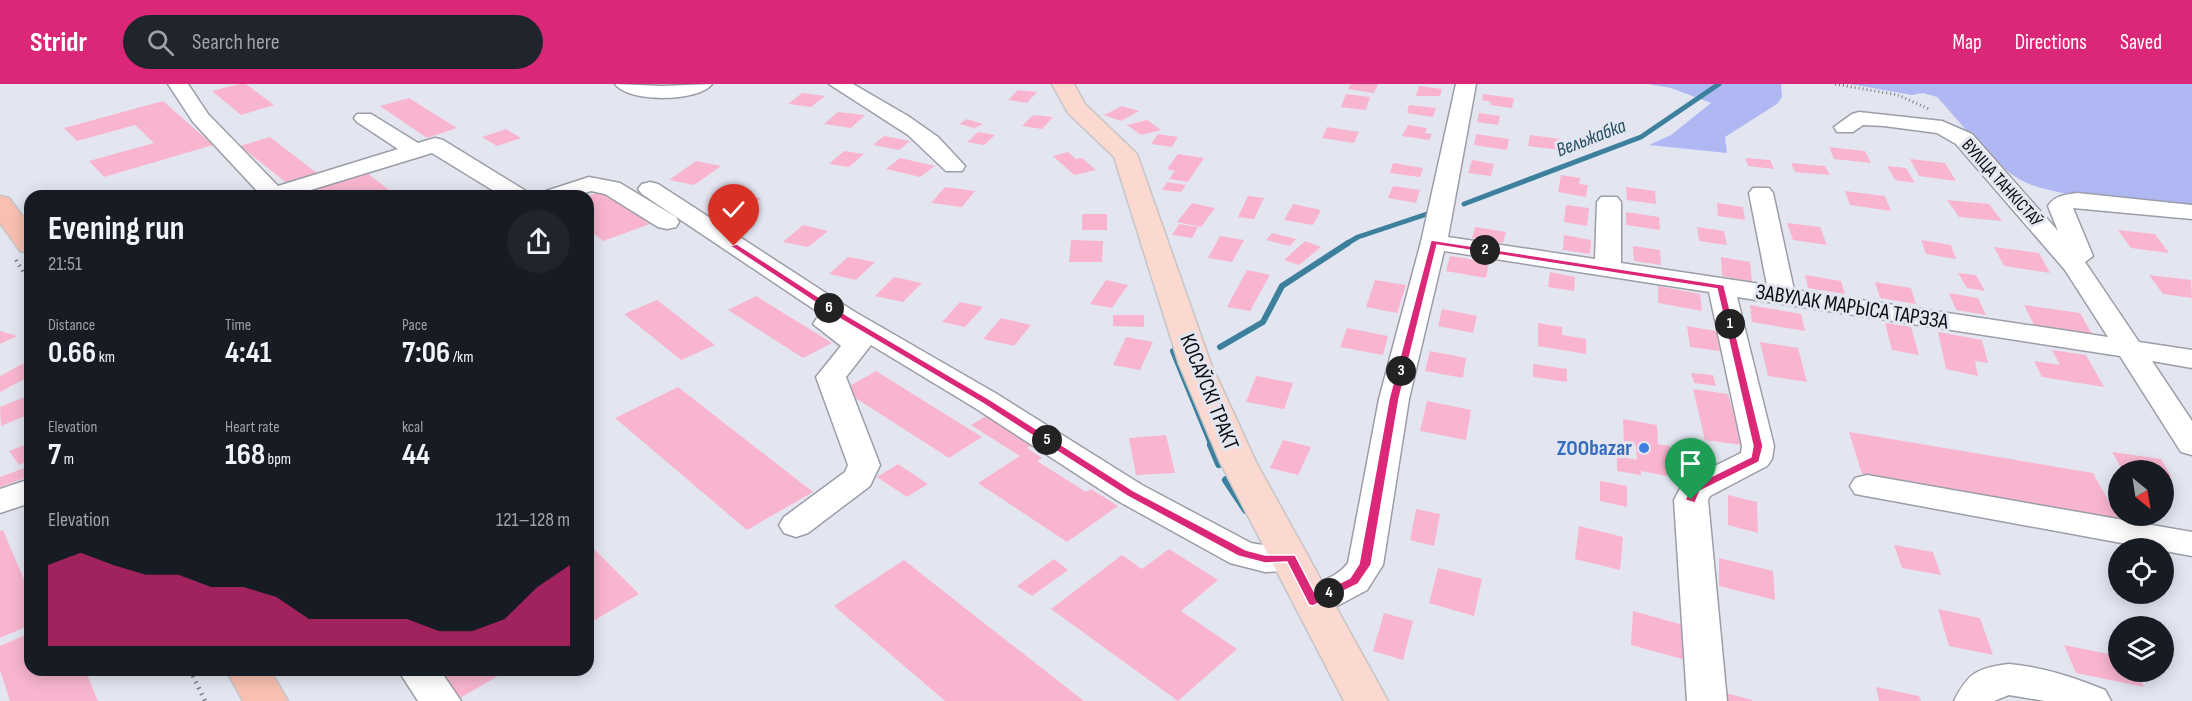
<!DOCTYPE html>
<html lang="en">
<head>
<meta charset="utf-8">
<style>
  body { margin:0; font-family:"Sofia Sans Condensed",sans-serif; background:#20242c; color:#f1f3f6; height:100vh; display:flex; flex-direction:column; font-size:22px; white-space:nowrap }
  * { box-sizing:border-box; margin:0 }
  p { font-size:20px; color:#9ea1a6 }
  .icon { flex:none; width:33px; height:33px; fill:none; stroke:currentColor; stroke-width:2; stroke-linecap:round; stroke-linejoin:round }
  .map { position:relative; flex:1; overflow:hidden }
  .details { position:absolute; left:24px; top:106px; width:570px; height:486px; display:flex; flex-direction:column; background:#171b24; border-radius:18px; box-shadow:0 3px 15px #0003 }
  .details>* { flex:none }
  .needle { width:39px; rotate:150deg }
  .tools { position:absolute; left:2108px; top:376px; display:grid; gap:12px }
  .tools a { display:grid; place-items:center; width:66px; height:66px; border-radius:50%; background:#171b24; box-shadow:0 3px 15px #0003; font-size:30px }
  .pin { position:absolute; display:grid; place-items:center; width:51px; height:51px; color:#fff; margin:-62px -26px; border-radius:50% 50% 50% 0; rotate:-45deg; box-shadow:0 0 6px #0007 }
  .pin .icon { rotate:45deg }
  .km { position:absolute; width:30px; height:30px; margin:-15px; border-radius:50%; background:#222; color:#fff; font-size:16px; line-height:30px; text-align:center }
  .round { display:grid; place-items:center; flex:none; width:63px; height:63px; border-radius:32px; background:#20242c }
  .summary { display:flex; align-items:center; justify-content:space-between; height:102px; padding:0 24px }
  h1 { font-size:33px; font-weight:700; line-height:45px }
  .figures { display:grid; grid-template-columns:repeat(3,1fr); gap:9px; height:102px; padding:6px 24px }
  .figures div { display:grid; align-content:center }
  .figures b { font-size:30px; font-weight:700 }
  .figures small { font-size:16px; font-weight:400 }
  .figures p { font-size:16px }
  .chart { height:168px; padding:12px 24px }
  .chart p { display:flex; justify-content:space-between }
  .chart svg { width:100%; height:108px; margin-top:6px; fill:#db2777; opacity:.7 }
  header { display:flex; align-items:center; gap:36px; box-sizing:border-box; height:84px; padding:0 30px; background:#db2777; color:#fff }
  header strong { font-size:28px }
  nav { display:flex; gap:33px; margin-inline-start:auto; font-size:21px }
  .search { width:420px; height:54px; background:#20242c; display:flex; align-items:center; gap:15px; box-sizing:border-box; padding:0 21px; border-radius:33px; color:#9ea1a6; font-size:22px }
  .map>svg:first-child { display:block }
</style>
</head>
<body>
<header>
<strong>Stridr</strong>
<div class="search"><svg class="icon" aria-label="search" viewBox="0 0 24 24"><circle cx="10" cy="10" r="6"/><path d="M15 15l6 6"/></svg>Search here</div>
<nav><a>Map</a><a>Directions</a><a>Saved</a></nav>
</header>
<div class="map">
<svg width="2192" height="617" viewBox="0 0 2192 617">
  <rect width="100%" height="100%" fill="#e3e6f1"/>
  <!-- green -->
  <g fill="#afb8f3">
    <path d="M1648 0H1781L1782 13 1777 20 1725 53 1727 69 1649 61 1671 51 1711 19 1671 4Z"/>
    <path d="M1850 0H2192V121C2147 117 2055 116 2019 95 1990 77 1961 39 1937 13L1923 9 1912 11Z"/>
  </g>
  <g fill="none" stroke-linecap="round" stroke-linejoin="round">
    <!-- stream-far2 -->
    <g stroke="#3d809d" stroke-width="5">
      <path d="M1464 120 1641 53 1719 0"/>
      <path d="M1346 160 1358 153 1427 130"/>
    </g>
    <!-- stream-far1 -->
    <g stroke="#3d809d" stroke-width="6">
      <path d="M1220 263 1263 238 1282 202 1348 159"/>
      <path d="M1173 267 1212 362"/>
    </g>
    <!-- stream -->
    <g stroke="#3d809d" stroke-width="8">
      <path d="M1211 361 1219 380"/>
      <path d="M1226 396 1246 426"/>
    </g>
  </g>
  <!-- building -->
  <g fill="#f9b5cf">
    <path d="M239 0H246L274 21 241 31 212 7Z"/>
    <path d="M1351 0H1378L1374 9 1348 5Z"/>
    <path d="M1419 2 1442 5 1440 12H1416Z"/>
    <path d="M1018 6 1037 8 1027 19 1008 16Z"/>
    <path d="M802 9 825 12 811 23 788 20Z"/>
    <path d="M1346 10 1370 13 1366 26 1341 23Z"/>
    <path d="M1483 10 1514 14 1512 24 1490 21 1491 18 1482 16Z"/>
    <path d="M409 14 457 44 427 54 380 22Z"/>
    <path d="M163 17 213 61 104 93 89 77 154 59 135 41 77 57 64 44Z"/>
    <path d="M1409 21 1436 24 1433 33 1407 29Z"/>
    <path d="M1122 22 1139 27 1121 37 1104 31Z"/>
    <path d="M838 28 865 31 851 44 824 40Z"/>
    <path d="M1479 29 1500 32 1498 41 1477 38Z"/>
    <path d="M1033 31 1053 33 1042 45 1022 42Z"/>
    <path d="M967 35 983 40 974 44 959 40Z"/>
    <path d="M1147 36 1161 46 1141 51 1127 41Z"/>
    <path d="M1408 41 1427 44 1425 49 1432 50 1429 56 1402 52Z"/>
    <path d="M1327 43 1359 48 1354 59 1322 54Z"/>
    <path d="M506 45 521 54 497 62 482 53Z"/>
    <path d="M978 48 995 51 984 61 967 58Z"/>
    <path d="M1158 50 1178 53 1172 63 1151 60Z"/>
    <path d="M1476 50 1509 55 1507 66 1474 61Z"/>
    <path d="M1530 51 1561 55 1560 66 1528 62Z"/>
    <path d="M884 52 910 57 899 66 873 61Z"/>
    <path d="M270 53 318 90 288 100 240 62Z"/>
    <path d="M1829 63 1865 67 1871 79 1834 75Z"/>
    <path d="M844 67 864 70 849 83 829 80Z"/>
    <path d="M1068 68 1076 75 1082 74 1096 86 1074 91 1053 72Z"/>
    <path d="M1178 70 1204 74 1188 98 1169 95 1175 87 1167 85Z"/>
    <path d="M900 74 935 82 920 93 886 85Z"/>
    <path d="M1745 74 1770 76 1774 85 1748 82Z"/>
    <path d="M1910 75 1945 79 1956 97 1919 92Z"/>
    <path d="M1472 76 1494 80 1491 92 1468 89Z"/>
    <path d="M696 77 721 82 694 101 669 96Z"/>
    <path d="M1393 79 1423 84 1420 93 1390 89Z"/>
    <path d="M1791 79 1825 82 1830 91 1795 88Z"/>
    <path d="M1887 82 1906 84 1915 99 1895 96Z"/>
    <path d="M367 89 397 112H297Z"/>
    <path d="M1561 91 1580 94 1579 100 1588 101 1586 113 1558 108Z"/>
    <path d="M1167 98 1186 101 1181 108 1162 106Z"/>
    <path d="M1393 102 1420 106 1416 119 1388 114Z"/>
    <path d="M945 103 975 107 962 123 931 119Z"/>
    <path d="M1626 103 1655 107 1656 120 1627 116Z"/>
    <path d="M603 107 650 140 603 157 588 145V112Z"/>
    <path d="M1845 107 1885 112 1891 127 1850 121Z"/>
    <path d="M735 111 761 114 743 131 716 127Z"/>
    <path d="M1248 112 1264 114 1254 135 1238 133Z"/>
    <path d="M1947 116 1989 120 2002 137 1959 133Z"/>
    <path d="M1192 119 1215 124 1201 143 1177 138Z"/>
    <path d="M1717 119 1743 123 1745 136 1718 132Z"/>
    <path d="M1293 120 1321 126 1313 141 1284 136Z"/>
    <path d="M1566 121 1589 124 1587 142 1564 138Z"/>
    <path d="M1626 128 1659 133 1660 146 1626 141Z"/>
    <rect x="1082" y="130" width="25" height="16"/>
    <path d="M1787 139 1820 143 1827 161 1793 156Z"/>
    <path d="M1179 140 1198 143 1192 154 1172 151Z"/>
    <path d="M803 141 828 147 808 163 783 158Z"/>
    <path d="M1475 143 1506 148 1503 159 1472 154Z"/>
    <path d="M1697 143 1724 147 1727 161 1699 157Z"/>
    <path d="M2118 146 2155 150 2169 169 2131 164Z"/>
    <path d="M1272 149 1296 155 1290 162 1266 156Z"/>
    <path d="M1564 151 1591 156 1590 170 1563 166Z"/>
    <path d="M1220 152 1244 156 1232 178 1208 174Z"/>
    <path d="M1071 156 1103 157 1102 178H1069Z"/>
    <path d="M1921 156 1951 161 1956 175 1926 170Z"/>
    <path d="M1305 157 1321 163 1299 181 1284 176Z"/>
    <path d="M1633 162 1660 166 1661 181 1634 177Z"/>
    <path d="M1994 163 2039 169 2050 189 2004 182Z"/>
    <path d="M1450 172 1489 178 1486 194 1446 187Z"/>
    <path d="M848 173 875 178 856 196 829 190Z"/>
    <path d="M1721 173 1750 178 1752 198 1722 192Z"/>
    <path d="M1247 186 1270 191 1250 227 1227 223Z"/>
    <path d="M1550 188 1575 193 1574 207 1548 203Z"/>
    <path d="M1958 189 1976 191 1985 207 1967 204Z"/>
    <path d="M1805 191 1841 197 1845 210 1808 204Z"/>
    <path d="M2149 191 2191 196 2192 214 2163 210Z"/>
    <path d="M894 193 922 199 903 218 875 212Z"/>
    <path d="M1106 196 1128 201 1112 224 1090 220Z"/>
    <path d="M1375 196 1406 201 1397 229 1366 223Z"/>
    <path d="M1875 198 1911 204 1916 220 1880 214Z"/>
    <path d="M1658 202 1700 210 1702 227 1658 219Z"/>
    <path d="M1949 209 1978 214 1986 231 1956 226Z"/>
    <path d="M756 212 832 259 803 274 728 226Z"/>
    <path d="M657 216 715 261 681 276 624 230Z"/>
    <path d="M960 218 983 223 965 243 942 238Z"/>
    <path d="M1750 221 1801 230 1805 247 1752 238Z"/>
    <path d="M2024 221 2080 229 2092 250 2034 241Z"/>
    <path d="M1442 225 1477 232 1473 249 1438 242Z"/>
    <path d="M1113 231H1144V243L1113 242Z"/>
    <path d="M1001 234 1031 241 1014 262 983 255Z"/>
    <path d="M1538 239 1562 243V251L1586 255V270L1538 262Z"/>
    <path d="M1885 239 1911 243 1919 271 1892 266Z"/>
    <path d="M1687 242 1716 247 1720 267 1690 263Z"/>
    <path d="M1347 244 1388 252 1383 271 1340 263Z"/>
    <path d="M0 247 17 252 0 260Z"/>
    <path d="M1938 248 1982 256 1988 279 1975 277 1978 292 1946 285Z"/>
    <path d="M1126 253 1153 258 1140 286 1113 281Z"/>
    <path d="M1760 258 1798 264 1807 298 1768 292Z"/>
    <path d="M2052 266 2086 271 2104 303 2042 293 2034 277 2060 281Z"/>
    <path d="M1430 267 1466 274 1463 294 1425 287Z"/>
    <path d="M30 276V292L0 308V292Z"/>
    <path d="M1533 280 1567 285V298L1533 293Z"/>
    <path d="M876 287 982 353 949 374 843 306Z"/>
    <path d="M1691 289 1713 291 1716 302 1694 299Z"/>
    <path d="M1256 292 1293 299 1284 325 1246 318Z"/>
    <path d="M678 303 813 408 747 446 615 334Z"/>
    <path d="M1693 305 1728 310 1742 361 1705 356Z"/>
    <path d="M30 311V330L1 342 0 323Z"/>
    <path d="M1427 317 1471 326 1466 356 1420 347Z"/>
    <path d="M986 332 1033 361 1027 364 1042 374 1037 377 1086 408 1091 405 1118 422 1067 458 978 399 1020 372 971 341Z"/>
    <path d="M1623 335 1657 341 1658 360 1670 362 1672 393 1641 387V391L1617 387V372L1637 376 1636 362 1624 360Z"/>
    <path d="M1849 348 2093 389 2118 434 1862 390Z"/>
    <path d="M1166 351 1175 389 1136 391 1129 354Z"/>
    <path d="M1283 356 1311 363 1298 391 1270 384Z"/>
    <path d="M30 359V376L19 381 9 367Z"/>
    <path d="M2112 368 2161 375 2172 393 2163 392V387L2122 385Z"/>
    <path d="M898 380 928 400 907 413 877 393Z"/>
    <path d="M30 382V392L0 403V393Z"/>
    <path d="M1600 397 1627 402V423L1600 417Z"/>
    <path d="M1728 411 1757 418 1758 449 1728 441Z"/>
    <path d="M1416 425 1440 430 1434 462 1410 456Z"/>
    <path d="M1579 442 1623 453 1620 486 1575 475Z"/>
    <path d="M3 446 30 510V541L0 554V447Z"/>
    <path d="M588 459 639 510 588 540Z"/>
    <path d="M1894 461 1933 468 1941 491 1902 484Z"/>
    <path d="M1169 465 1218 496 1181 527 1237 565 1178 617 1051 525 1122 471 1142 485Z"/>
    <path d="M1719 474 1773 487 1775 516 1719 502Z"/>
    <path d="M1054 475 1068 486 1032 512 1017 502Z"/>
    <path d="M904 476 975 532 1084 617H945L834 522Z"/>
    <path d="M1438 484 1482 495 1474 532 1429 519Z"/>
    <path d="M1938 525 1980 534 1993 571 1949 562Z"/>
    <path d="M1633 527 1687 542 1686 576 1631 561Z"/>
    <path d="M1384 529 1413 537 1403 576 1373 567Z"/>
    <path d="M30 549V586H85L98 617H10L0 586V562Z"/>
    <path d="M2064 561 2118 572V588H2136L2144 603 2076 589Z"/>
    <path d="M428 586H508L455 617H451Z"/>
    <path d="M1876 603 1919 612 1921 617H1879Z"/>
    <path d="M1726 609 1752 616V617H1727Z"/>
  </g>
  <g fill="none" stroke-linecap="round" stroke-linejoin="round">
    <defs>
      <g id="minor">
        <path d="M168 0H188L208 30 278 102 398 65 357 38 354 34 357 30H371L418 59 435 54 443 56 526 107 530 112H502L432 69 291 112H257L259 109 193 38Z"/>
        <path d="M615 0 663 2 712 0C699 18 628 19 615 0Z"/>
        <path d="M829 0H853L908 32 938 53 965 82 962 87H946L908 51Z"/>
        <path d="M1456 0H1476L1448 153 1595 175 1597 118 1601 113H1617L1621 118V179L1767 201 1749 109 1753 104H1769L1773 109 1794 206 2108 253 2065 186 1956 60 1937 49 1884 42 1863 41 1853 48H1837L1834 43 1852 30 1859 28 1942 37 1972 50 2058 147 2048 122C2055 111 2065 111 2077 109L2192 121V135L2073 124 2093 172 2085 178 2139 258 2192 266V284L2152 277 2192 337V371L2181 368 2120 272 1737 213 1774 362 1772 375 1767 382 1710 412 1708 416 1727 617H1687L1674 416 1684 397 1741 369 1742 362 1709 208 1444 167 1409 315 1383 481 1367 506 1326 528 1313 532 1300 528 1295 518C1306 498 1334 498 1348 479L1379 315 1421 158Z"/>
        <path d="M589 93 620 99 676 133 679 138 676 143 667 145 658 143 605 110 591 107 575 112H542L546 107Z"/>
        <path d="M650 98 658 100 855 228 997 310 1142 401 1251 459C1269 463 1286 460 1303 465L1308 474 1303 483 1290 487 1265 488 1230 479 1118 417 975 324 871 261 846 293 880 381 870 402 808 449 796 453 784 449 779 441 784 433 845 388 848 381 816 293 841 262 813 240 817 234 824 232 642 110 638 105 642 100Z"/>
        <path d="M1867 391 2192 448V472L1855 410 1850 402 1855 394Z"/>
        <path d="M30 395V419L0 429V405Z"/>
        <path d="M2009 580C2042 583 2074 593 2105 606L2111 617H2045L2009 611 1994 617H1954C1968 589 1977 584 2009 580Z"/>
        <path d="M398 586H440L461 617H418Z"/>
      </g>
      <path id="major" d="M1052 0H1074L1085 20 1137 70 1211 280 1256 378 1388 617H1344L1220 378 1179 280 1114 73 1068 29Z"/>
      <g id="highway">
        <path d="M0 112 9 114 30 142V169L20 167 0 139Z"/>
        <path d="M226 586H270L288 617H243Z"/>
      </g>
    </defs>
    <!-- minor casing -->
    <use href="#minor" stroke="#9b9da7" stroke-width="3"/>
    <!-- major casing -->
    <use href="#major" stroke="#c5c5c6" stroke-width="3"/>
    <!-- highway casing -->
    <use href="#highway" stroke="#c5c5c6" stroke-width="3"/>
    <!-- path-far2 -->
    <path stroke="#7e8088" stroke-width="3" stroke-dasharray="1 3" stroke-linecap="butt" d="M1835 0 1898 11 1929 25"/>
    <!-- path-far1 -->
    <path stroke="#7e8088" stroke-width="4" stroke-dasharray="1.5 4.5" stroke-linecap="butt" d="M16 176 30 199"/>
    <!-- path -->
    <path stroke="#7e8088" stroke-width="4.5" stroke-dasharray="1.5 5" stroke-linecap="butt" d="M190 586 205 617"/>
    <!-- minor -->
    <use href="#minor" fill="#fff" fill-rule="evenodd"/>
    <!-- major -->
    <use href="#major" fill="#fbd9d0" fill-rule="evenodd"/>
    <!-- highway -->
    <use href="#highway" fill="#f8c0b0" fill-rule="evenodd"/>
  </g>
  <!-- route -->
  <path fill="#db2777" stroke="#fff" stroke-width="1.5" d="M1431 156 1724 201 1763 362 1759 378 1700 407 1695 419 1685 416 1692 402 1751 373 1753 362 1717 205 1437 161 1399 315 1371 481 1358 500 1313 522 1309 521 1287 478 1265 479 1238 472 1127 412 982 319 842 236 730 162 737 160 848 232 989 315 1134 407 1246 466 1265 471H1295L1316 511 1350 494 1359 480 1389 315Z"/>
  <!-- markers -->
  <circle fill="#3f7fe0" stroke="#e3e6f1" stroke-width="2" cx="1644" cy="364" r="6"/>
  <g text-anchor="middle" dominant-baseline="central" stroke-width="6" stroke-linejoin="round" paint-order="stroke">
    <!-- far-street labels -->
    <g font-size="18" fill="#0d0e12" stroke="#e3e6f1">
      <text transform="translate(2002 99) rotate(48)">ВУЛІЦА ТАНКІСТАЎ</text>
    </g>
    <!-- far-water labels -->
    <g font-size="20" font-style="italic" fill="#265061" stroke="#e3e6f1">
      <text transform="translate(1591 54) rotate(-21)">Вельжабка</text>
    </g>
    <!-- street labels -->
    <g font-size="22" fill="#0d0e12" stroke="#e3e6f1">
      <text transform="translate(1852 223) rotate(9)">ЗАВУЛАК МАРЫСА ТАРЭЗА</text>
      <text transform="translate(1209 308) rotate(68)">КОСАЎСКІ ТРАКТ</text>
    </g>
    <!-- shop labels -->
    <g font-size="22" font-weight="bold" fill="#366cbe" stroke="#e3e6f1" text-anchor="end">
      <text x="1632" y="364">ZOObazar</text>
    </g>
  </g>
</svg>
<div class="tools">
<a><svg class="needle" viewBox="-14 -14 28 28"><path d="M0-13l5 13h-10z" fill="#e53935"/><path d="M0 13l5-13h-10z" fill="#9ea1a6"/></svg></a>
<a><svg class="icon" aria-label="locate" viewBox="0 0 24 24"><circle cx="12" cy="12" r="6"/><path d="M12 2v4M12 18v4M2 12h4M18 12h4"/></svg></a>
<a><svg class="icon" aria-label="layers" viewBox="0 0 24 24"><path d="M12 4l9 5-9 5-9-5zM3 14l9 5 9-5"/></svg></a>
</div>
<div class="pin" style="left:1691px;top:416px;background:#1e9e55"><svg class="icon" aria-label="arrive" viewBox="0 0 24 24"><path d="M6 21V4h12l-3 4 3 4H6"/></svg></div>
<div class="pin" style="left:734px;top:162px;background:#d93025"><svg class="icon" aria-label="check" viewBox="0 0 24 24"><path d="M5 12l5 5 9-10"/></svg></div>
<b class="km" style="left:1730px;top:240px">1</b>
<b class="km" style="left:1485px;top:166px">2</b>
<b class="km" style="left:1401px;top:287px">3</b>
<b class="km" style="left:1329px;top:509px">4</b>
<b class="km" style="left:1047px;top:356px">5</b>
<b class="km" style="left:829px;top:224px">6</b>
<section class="details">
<div class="summary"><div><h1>Evening run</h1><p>21:51</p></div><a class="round"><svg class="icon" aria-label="share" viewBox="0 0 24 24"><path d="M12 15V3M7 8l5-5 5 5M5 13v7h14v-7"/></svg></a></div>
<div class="figures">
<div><p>Distance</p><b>0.66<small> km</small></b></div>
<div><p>Time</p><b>4:41</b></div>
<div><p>Pace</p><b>7:06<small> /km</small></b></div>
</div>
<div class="figures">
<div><p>Elevation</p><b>7<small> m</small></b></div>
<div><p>Heart rate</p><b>168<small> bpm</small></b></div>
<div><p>kcal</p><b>44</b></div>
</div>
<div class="chart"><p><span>Elevation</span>121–128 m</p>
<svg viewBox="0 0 160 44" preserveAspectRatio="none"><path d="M0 44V11L10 6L20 11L30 15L40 15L50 20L60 20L70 24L80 33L90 33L100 33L110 33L120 38L130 38L140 33L150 20L160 11V44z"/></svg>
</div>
</section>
</div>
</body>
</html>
